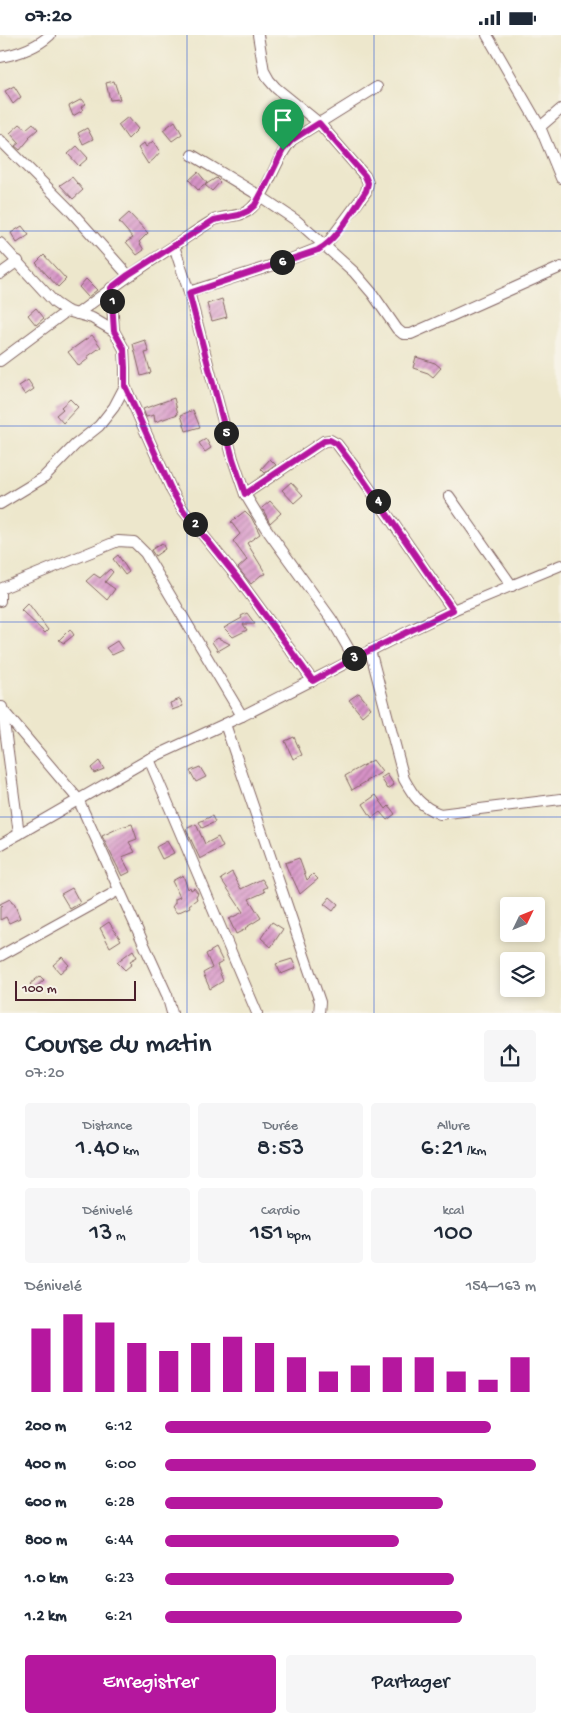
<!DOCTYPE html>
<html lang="fr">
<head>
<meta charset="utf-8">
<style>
  body { margin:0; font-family:"Gochi Hand",sans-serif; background:#f6f6f7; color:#1f2937; height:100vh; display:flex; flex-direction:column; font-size:19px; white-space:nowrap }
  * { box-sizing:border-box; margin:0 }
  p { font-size:16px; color:#747a83 }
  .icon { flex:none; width:28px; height:28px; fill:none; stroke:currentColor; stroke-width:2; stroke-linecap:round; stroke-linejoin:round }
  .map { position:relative; height:978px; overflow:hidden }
  .side { display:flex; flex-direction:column; background:#fff; flex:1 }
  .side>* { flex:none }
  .needle { width:32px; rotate:47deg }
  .controls { position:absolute; left:500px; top:862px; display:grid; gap:10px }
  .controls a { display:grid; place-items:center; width:45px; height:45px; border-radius:5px; background:#fff; box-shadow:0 2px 8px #0003; font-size:25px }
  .scale { position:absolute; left:15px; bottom:12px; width:121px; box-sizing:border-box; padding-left:5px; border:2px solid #4a1f2b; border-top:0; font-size:14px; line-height:18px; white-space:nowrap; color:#4a1f2b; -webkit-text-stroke:4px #f7f3e8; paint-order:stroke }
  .pin { position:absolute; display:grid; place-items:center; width:42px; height:42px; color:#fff; margin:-51px -21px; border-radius:50% 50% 50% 0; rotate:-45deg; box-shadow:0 0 5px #0007 }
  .pin .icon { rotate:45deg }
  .km { position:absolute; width:25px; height:25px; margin:-12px; border-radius:50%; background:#222; color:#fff; font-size:14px; line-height:25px; text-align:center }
  .round { display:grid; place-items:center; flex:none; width:52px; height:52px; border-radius:5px; background:#f6f6f7 }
  .summary { display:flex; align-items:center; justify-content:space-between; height:85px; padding:0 25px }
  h1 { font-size:28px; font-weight:600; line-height:38px }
  .stats { display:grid; grid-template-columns:repeat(3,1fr); gap:8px; height:85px; padding:5px 25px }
  .stats div { display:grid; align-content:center; border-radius:5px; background:#f6f6f7; text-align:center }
  .stats b { font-size:25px; font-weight:600 }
  .stats small { font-size:14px; font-weight:400 }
  .stats p { font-size:14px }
  .chart { height:140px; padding:10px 25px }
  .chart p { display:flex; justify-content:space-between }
  .chart svg { width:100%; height:90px; margin-top:5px; stroke:#b5179e; stroke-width:6 }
  .primary-button { display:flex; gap:10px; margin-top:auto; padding:10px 25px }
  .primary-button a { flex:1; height:58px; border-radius:5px; background:#b5179e; color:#fff; font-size:20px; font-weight:600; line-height:58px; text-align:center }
  .primary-button a+a { background:#f6f6f7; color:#1f2937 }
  ul { padding:0 25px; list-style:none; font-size:16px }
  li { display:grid; grid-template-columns:80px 60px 1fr; align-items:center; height:38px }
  li i { height:12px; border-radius:6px; background:#b5179e }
  .status { display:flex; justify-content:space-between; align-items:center; height:35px; padding:0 25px; background:#fff; direction:ltr }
  .status svg { height:14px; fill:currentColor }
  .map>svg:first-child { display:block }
</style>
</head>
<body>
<div class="status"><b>07:20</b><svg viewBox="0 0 49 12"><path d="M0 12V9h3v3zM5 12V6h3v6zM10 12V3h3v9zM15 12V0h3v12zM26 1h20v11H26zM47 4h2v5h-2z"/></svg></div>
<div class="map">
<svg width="561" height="978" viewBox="0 0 561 978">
  <defs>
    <pattern id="building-hatch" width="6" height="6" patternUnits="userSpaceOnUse" patternTransform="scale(1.25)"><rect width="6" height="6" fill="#d692c6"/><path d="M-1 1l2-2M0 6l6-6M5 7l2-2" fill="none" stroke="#b077a1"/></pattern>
  </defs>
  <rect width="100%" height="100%" fill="#f7f3e8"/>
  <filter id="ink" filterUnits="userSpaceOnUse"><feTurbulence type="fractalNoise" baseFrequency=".02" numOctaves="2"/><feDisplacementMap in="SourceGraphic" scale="10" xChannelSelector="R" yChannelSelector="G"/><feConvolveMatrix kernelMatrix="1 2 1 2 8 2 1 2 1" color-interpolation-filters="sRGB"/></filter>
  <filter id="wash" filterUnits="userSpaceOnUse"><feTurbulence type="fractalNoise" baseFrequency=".0096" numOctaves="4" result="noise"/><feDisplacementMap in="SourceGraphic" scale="20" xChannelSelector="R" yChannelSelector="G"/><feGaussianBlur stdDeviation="1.12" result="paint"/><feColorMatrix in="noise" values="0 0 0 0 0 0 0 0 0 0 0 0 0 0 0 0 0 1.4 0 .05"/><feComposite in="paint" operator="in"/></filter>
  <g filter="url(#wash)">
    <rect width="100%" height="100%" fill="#ede7cc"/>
    <g id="blocks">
      <!-- building -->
      <g fill="url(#building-hatch)">
        <path d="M114 46 120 64 110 65 106 48Z"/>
        <path d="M14 51 21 62 13 69 5 56Z"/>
        <path d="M82 64 86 69 81 72 83 75 73 81 69 71Z"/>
        <path d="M128 82 138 94 128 104 118 90Z"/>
        <path d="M175 86 182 99 172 106 163 95Z"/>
        <path d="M33 88 38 94 29 102 30 103 20 115 15 111 19 108 10 98 20 89 26 94Z"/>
        <path d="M87 93 93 104 83 109 78 98Z"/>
        <path d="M153 106 160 117 154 124 148 129 138 113 144 108 146 112Z"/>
        <path d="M77 111 88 123 79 131 68 119Z"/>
        <path d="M198 137 207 148 198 155 189 145Z"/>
        <path d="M72 142 83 155 73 164 60 150Z"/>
        <path d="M216 143 220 147 212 156 205 150Z"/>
        <path d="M129 178 148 198 139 207 144 215 137 220 126 207 133 203 119 187Z"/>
        <path d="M22 191 29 200 17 208 11 198Z"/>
        <path d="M44 220 66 244 58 252 36 228Z"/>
        <path d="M86 244 97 255 88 262 79 252Z"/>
        <path d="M222 264 227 282 212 286 207 269Z"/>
        <path d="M36 273 44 283 36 290 28 280Z"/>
        <path d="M92 300 101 312 87 322 88 324 79 331 68 317Z"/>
        <path d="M145 305 149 317 145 318 151 338 141 341 133 309Z"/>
        <path d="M416 322 435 328 441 333 433 342 428 338 413 333Z"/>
        <path d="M28 345 34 354 25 360 19 351Z"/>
        <path d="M174 363 178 379 155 387 154 380 146 382 143 374Z"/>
        <path d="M70 364 78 372 63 388 56 380 63 374 61 372Z"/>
        <path d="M193 375 200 392 186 396 181 380Z"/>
        <path d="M206 404 211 413 205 417 199 408Z"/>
        <path d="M270 424 276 430 265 438 261 434Z"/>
        <path d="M291 447 303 460 294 468 282 455Z"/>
        <path d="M270 466 281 478 270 488 262 473Z"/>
        <path d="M245 476 251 482 260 499 247 508 266 539 261 540 251 549 238 533 247 525 233 506 240 499 231 487Z"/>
        <path d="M162 508 165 514 155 521 151 515Z"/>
        <path d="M118 520 129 537 125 540 113 524Z"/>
        <path d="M110 534 113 537 105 547 115 554 107 565 86 546 94 539 100 543Z"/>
        <path d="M28 568 48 595 45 598 21 575Z"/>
        <path d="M247 578 255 589H243L247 595 233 602 224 593 242 583 241 581Z"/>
        <path d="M70 594 74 600 64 608 59 605Z"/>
        <path d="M218 603 230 609 218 616 212 607Z"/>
        <path d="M117 606 123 615 112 620 106 613Z"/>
        <path d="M359 658 371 673 362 681 349 665Z"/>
        <path d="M180 664 183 671 172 675 170 668Z"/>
        <path d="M294 702 302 720 293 724 285 706Z"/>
        <path d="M373 725 382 737 352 755 345 741Z"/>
        <path d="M99 726 104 734 94 738 91 733Z"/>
        <path d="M200 732 206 742 196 747 190 736Z"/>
        <path d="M387 739 394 750 388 754 381 743Z"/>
        <path d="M376 760 386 774 389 771 395 779 387 785 380 777 372 783 363 769Z"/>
        <path d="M212 781 215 787 202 793 199 787Z"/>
        <path d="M132 789 137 804 129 807 135 817 122 822 130 837 122 841 102 801 121 792Z"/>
        <path d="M196 789 205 809 218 802 223 812 200 824 186 794Z"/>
        <path d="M167 806 174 818 162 824 156 812Z"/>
        <path d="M299 823 307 845 313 839 318 844 300 859 292 842 291 843 285 828Z"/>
        <path d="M232 837 241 854 262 844 267 852 263 854 265 857 249 864 261 883 245 893 246 894 236 899 229 884 243 877 221 844Z"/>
        <path d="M183 840 188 854 190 852 191 855 194 853 198 858 196 861 197 864 189 870 190 872 177 878 172 872 175 868V864L180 862 172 846Z"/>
        <path d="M72 853 80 868 70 874 61 859Z"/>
        <path d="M330 862 338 869 333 876 324 869Z"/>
        <path d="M10 864 12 868H14L20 883 9 888 6 882 0 885V872L2 871 0 869Z"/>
        <path d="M109 887 121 905 110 912 100 893Z"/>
        <path d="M272 887 283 894 271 912 261 903Z"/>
        <path d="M216 913 223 927 217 930 223 946 210 954 203 938 212 933 206 919Z"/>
        <path d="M133 915 137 922 130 926 132 929 125 935 117 927Z"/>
        <path d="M62 922 69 930 60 938 53 930Z"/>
        <path d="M292 924 296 933 281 939 276 929Z"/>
        <path d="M40 941 44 945 34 954 30 949Z"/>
      </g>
    </g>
  </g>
  <g filter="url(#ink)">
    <use href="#blocks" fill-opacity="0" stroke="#836563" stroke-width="1"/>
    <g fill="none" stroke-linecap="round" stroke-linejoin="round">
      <defs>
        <g id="minor">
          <path d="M258 0 264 36 269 45 276 53 319 88 365 141 368 148 366 157 326 210 283 227 189 257 233 424 245 459 265 492 332 585 354 623"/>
          <path d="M487 0 540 92 561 143"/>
          <path d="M0 22C17 19 37 12 50 0"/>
          <path d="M540 92 561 74"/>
          <path d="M0 105 69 174 128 240"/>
          <path d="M192 120 260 161 297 186 354 237 372 258 397 294 403 299H411L561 232"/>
          <path d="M0 208 55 268 67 276 92 283 114 296 124 314 125 333V351L114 372 99 391 75 410 43 443 0 469"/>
          <path d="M174 211 189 257"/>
          <path d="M0 239 18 226"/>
          <path d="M111 253 114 296"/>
          <path d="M77 279C110 254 143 231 177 209 189 201 200 193 212 186 223 180 238 183 248 176 268 161 274 124 292 105L377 52"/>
          <path d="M0 326 67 276"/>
          <path d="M125 351 172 456 183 475 240 546 313 646"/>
          <path d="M245 459 324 406 330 405 337 409 356 434 453 575"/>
          <path d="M449 461 512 551"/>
          <path d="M0 554 118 506 134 507 145 518 242 681"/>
          <path d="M0 555V566"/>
          <path d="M370 615 404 744C414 762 420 771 440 779L561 764"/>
          <path d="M0 672 78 764 167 960 172 978"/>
          <path d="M2 672 19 799"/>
          <path d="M225 689 320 967 319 978"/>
          <path d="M149 724 257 978"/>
          <path d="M0 810 149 724 242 681 415 593 453 575 561 530"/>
          <path d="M0 921 119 855"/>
        </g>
      </defs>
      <!-- minor casing -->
      <use href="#minor" stroke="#836563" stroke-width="12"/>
      <!-- minor -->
      <use href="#minor" stroke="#fff" stroke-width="10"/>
    </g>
  </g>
  <g fill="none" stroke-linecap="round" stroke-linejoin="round" filter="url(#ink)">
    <defs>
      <path id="route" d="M319 88 365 141 368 148 366 156C353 175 338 204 318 215L189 258 233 424 245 459 324 406 330 405 337 409 356 434 453 575 354 623 313 646 240 546 183 475 172 456 125 351V333L124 314 114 296 111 253 128 240 214 185 239 180 248 176 255 170 267 148 283 115 292 105Z"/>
    </defs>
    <!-- route casing -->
    <use href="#route" stroke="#fff" stroke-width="10"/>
    <!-- route -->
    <use href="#route" stroke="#b5179e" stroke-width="6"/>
  </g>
  <!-- grid -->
  <path fill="none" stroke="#1d4ed8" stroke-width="1" stroke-opacity="0.55" d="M187 0V978M374 0V978M0 196H561M0 391H561M0 587H561M0 782H561"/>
</svg>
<div class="controls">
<a><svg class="needle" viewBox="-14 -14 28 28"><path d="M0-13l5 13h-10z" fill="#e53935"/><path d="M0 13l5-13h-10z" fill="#747a83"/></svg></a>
<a><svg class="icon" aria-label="layers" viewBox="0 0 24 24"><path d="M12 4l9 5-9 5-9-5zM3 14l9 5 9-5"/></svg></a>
</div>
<div class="scale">100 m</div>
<div class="pin" style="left:283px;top:115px;background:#1e9e55"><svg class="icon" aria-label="arrive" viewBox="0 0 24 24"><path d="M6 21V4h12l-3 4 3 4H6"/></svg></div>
<b class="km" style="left:112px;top:266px">1</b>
<b class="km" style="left:195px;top:489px">2</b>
<b class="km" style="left:354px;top:623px">3</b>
<b class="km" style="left:378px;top:466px">4</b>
<b class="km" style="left:226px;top:398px">5</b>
<b class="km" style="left:282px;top:227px">6</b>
</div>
<section class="side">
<div class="summary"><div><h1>Course du matin</h1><p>07:20</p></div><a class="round"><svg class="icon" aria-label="share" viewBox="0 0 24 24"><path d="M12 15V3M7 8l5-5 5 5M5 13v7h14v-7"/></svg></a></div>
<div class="stats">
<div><p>Distance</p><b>1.40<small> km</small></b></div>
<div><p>Durée</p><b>8:53</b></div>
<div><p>Allure</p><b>6:21<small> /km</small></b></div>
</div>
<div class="stats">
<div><p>Dénivelé</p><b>13<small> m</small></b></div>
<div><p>Cardio</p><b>151<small> bpm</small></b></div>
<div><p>kcal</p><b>100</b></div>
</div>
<div class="chart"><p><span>Dénivelé</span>154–163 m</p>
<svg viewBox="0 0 160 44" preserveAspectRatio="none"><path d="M5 44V13M15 44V6M25 44V10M35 44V20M45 44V24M55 44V20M65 44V17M75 44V20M85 44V27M95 44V34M105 44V31M115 44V27M125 44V27M135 44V34M145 44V38M155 44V27"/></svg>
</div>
<ul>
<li><b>200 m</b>6:12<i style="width:88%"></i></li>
<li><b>400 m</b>6:00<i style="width:100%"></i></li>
<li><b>600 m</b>6:28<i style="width:75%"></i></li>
<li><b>800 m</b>6:44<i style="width:63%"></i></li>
<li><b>1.0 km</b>6:23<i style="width:78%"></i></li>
<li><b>1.2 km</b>6:21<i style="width:80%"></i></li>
</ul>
<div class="primary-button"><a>Enregistrer</a><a>Partager</a></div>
</section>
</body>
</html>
